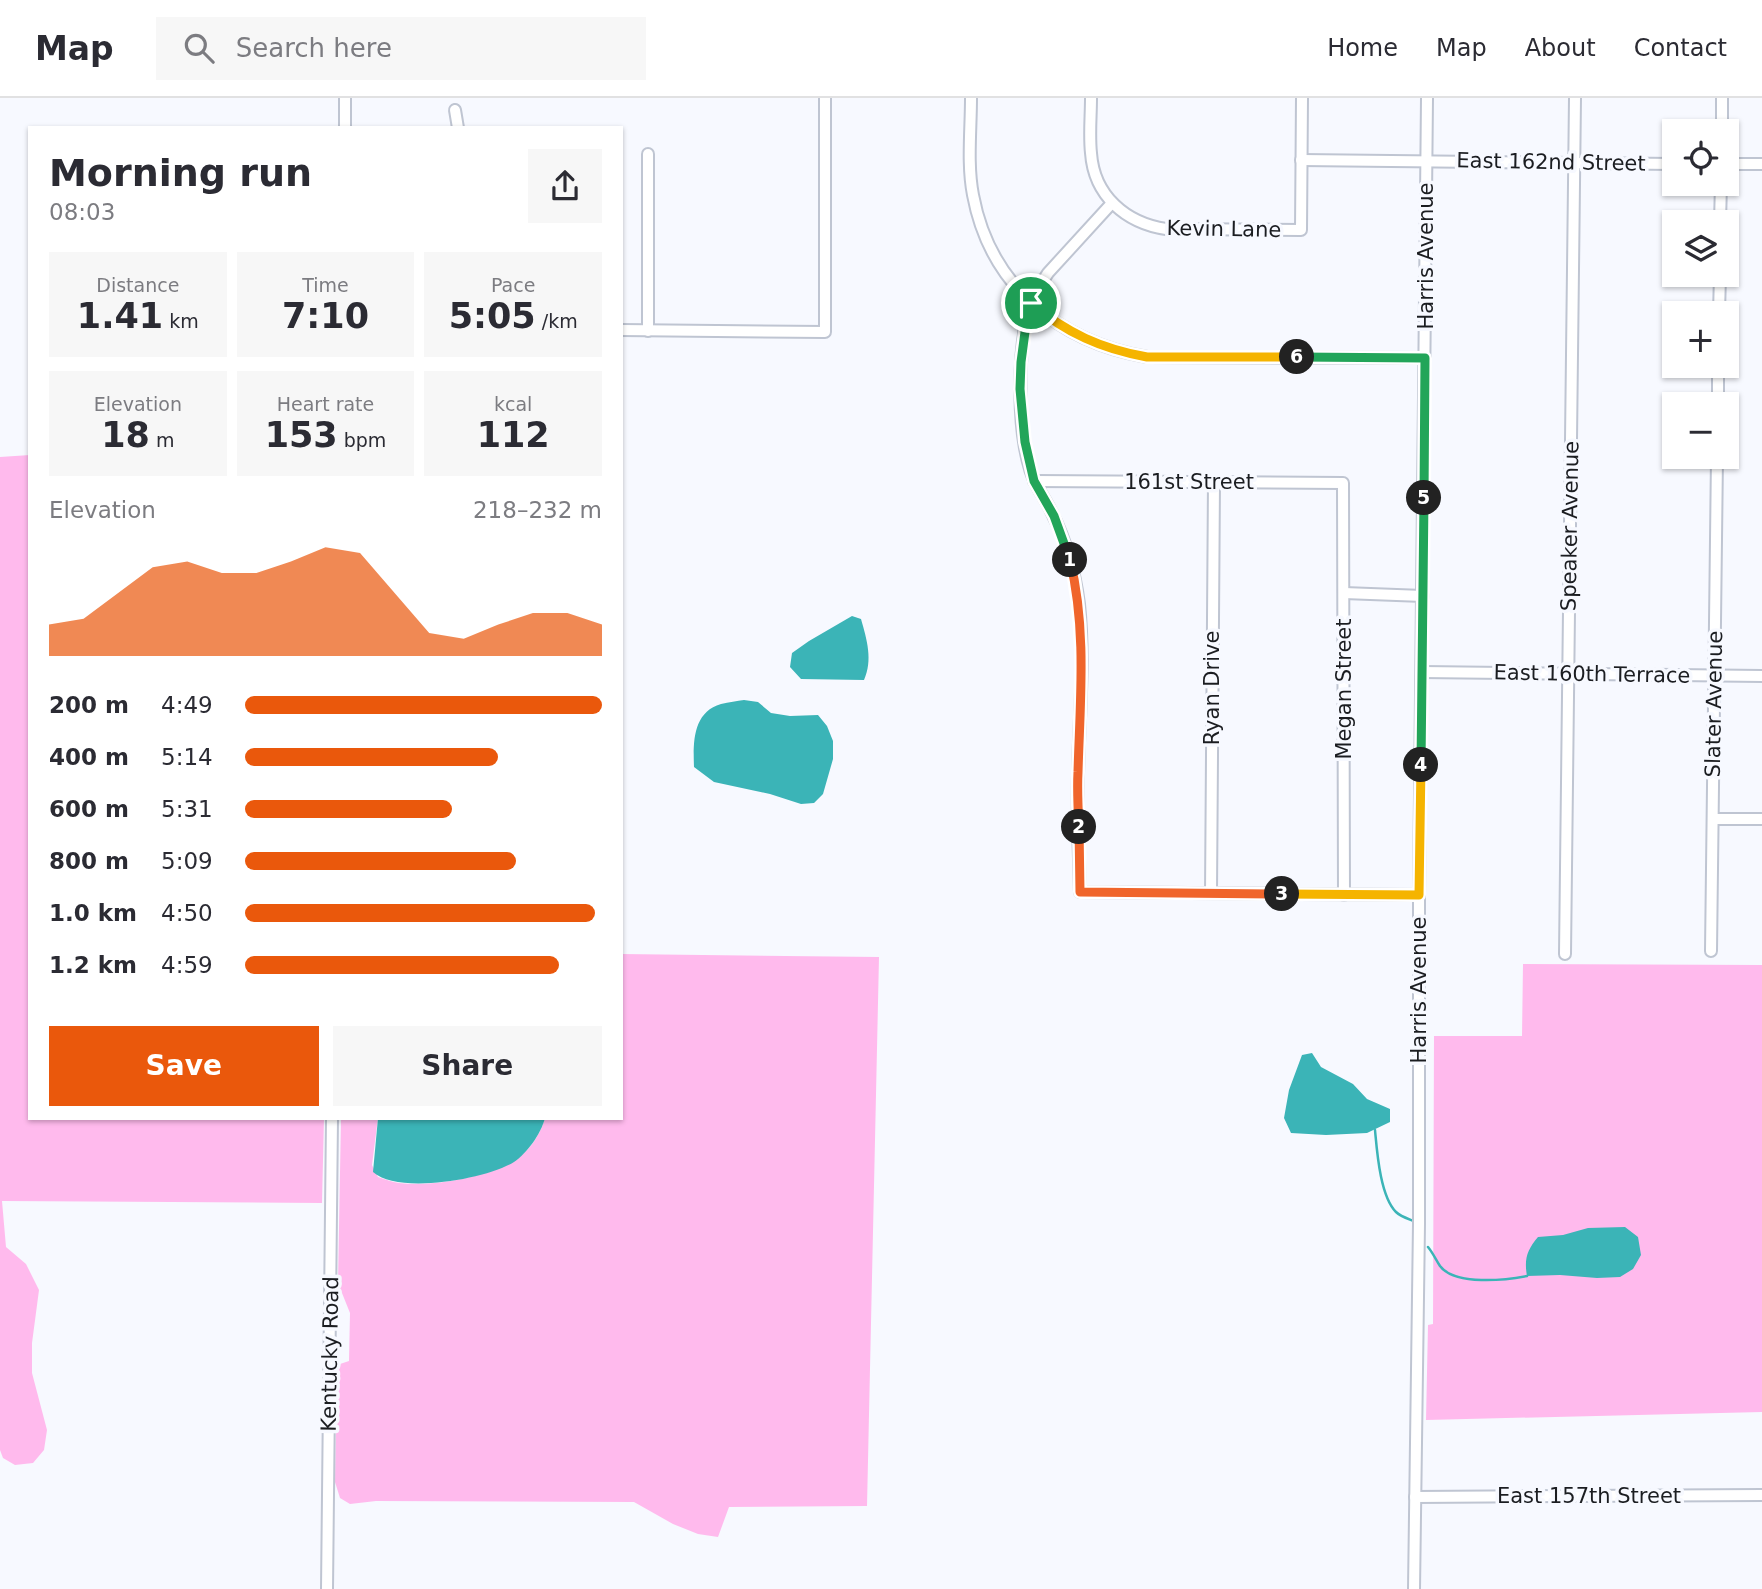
<!DOCTYPE html>
<html lang="en">
<head>
<meta charset="utf-8">
<style>
  body { margin:0; font-family:"DejaVu Sans",sans-serif; background:#f7f7f7; color:#2b2b33; height:100vh; display:flex; flex-direction:column; font-size:26px; white-space:nowrap }
  * { box-sizing:border-box; margin:0 }
  p { font-size:23px; color:#7c7c81 }
  .icon { flex:none; width:38px; height:38px; fill:none; stroke:currentColor; stroke-width:2; stroke-linecap:round; stroke-linejoin:round }
  .map { position:relative; flex:1; overflow:hidden }
  .panel { position:absolute; left:28px; top:28px; width:595px; height:994px; display:flex; flex-direction:column; background:#fff; border-radius:0px; box-shadow:0 2px 5px #0004 }
  .panel>* { flex:none }
  .controls { position:absolute; left:1662px; top:21px; display:grid; gap:14px }
  .controls a { display:grid; place-items:center; width:77px; height:77px; border-radius:0px; background:#fff; box-shadow:0 2px 5px #0004; font-size:35px }
  .pin { position:absolute; display:grid; place-items:center; width:60px; height:60px; color:#fff; margin:-30px; border:4px solid #fff; border-radius:50%; box-shadow:0 2px 7px #0007 }
  .km { position:absolute; width:35px; height:35px; margin:-18px; border-radius:50%; background:#222; color:#fff; font-size:19px; line-height:35px; text-align:center }
  .round { display:grid; place-items:center; flex:none; width:74px; height:74px; border-radius:0px; background:#f7f7f7 }
  .overview { display:flex; align-items:center; justify-content:space-between; height:119px; padding:0 21px }
  h1 { font-size:38px; font-weight:700; line-height:52px }
  .stats { display:grid; grid-template-columns:repeat(3,1fr); gap:10px; height:119px; padding:7px 21px }
  .stats div { display:grid; align-content:center; border-radius:0px; background:#f7f7f7; text-align:center }
  .stats b { font-size:35px; font-weight:700 }
  .stats small { font-size:19px; font-weight:400 }
  .stats p { font-size:19px }
  .chart { height:196px; padding:14px 21px }
  .chart p { display:flex; justify-content:space-between }
  .chart svg { width:100%; height:126px; margin-top:7px; fill:#ea580c; opacity:.7 }
  .button { display:flex; gap:14px; margin-top:auto; padding:14px 21px }
  .button a { flex:1; height:80px; border-radius:0px; background:#ea580c; color:#fff; font-size:28px; font-weight:700; line-height:80px; text-align:center }
  .button a+a { background:#f7f7f7; color:#2b2b33 }
  ul { padding:0 21px; list-style:none; font-size:23px }
  li { display:grid; grid-template-columns:112px 84px 1fr; align-items:center; height:52px }
  li i { height:18px; border-radius:9px; background:#ea580c }
  header { display:flex; align-items:center; gap:42px; box-sizing:border-box; height:98px; padding:0 35px; background:#fff; border-bottom:2px solid #e1e1e2 }
  header strong { font-size:33px }
  nav { display:flex; gap:38px; margin-inline-start:auto; font-size:24px }
  .search { width:490px; height:63px; background:#f7f7f7; display:flex; align-items:center; gap:18px; box-sizing:border-box; padding:0 24px; border-radius:0px; color:#7c7c81; font-size:26px }
  .map>svg:first-child { display:block }
</style>
</head>
<body>
<header>
<strong>Map</strong>
<div class="search"><svg class="icon" aria-label="search" viewBox="0 0 24 24"><circle cx="10" cy="10" r="6"/><path d="M15 15l6 6"/></svg>Search here</div>
<nav><a>Home</a><a>Map</a><a>About</a><a>Contact</a></nav>
</header>
<div class="map">
<svg width="1762" height="1491" viewBox="0 0 1762 1491">
  <rect width="100%" height="100%" fill="#f7f9ff"/>
  <!-- green -->
  <g fill="#ffbaed">
    <path d="M30 357V1020H324L322 1105 2 1103 6 1149 26 1166 39 1192 32 1245V1275L47 1332 44 1352 33 1365 15 1367 3 1360 0 1352V359Z"/>
    <path d="M621 856 879 859 867 1408 729 1409 718 1439 698 1436 673 1426 634 1404 376 1403 350 1406 340 1400 335 1384 337 1267 349 1263 350 1215 338 1185 341 1020H378L372 1067 378 1079C385 1081 392 1084 399 1085 437 1089 489 1079 521 1057 532 1050 542 1032 545 1020H621Z"/>
    <path d="M1523 866 1762 867V1314L1426 1322 1428 1227 1433 1226 1434 938H1522Z"/>
  </g>
  <!-- water -->
  <g fill="#3bb4b7">
    <path d="M852 518 861 521C867 542 873 562 864 582L801 581 790 569 792 555 809 543Z"/>
    <path d="M744 602 758 604 771 615 790 618 818 617 827 628 833 643V661L823 696 814 705 801 706 770 696 714 684 694 669C693 644 693 614 721 606 729 604 737 603 744 602Z"/>
    <path d="M1312 955 1321 969 1353 986 1367 1001 1390 1011V1024L1367 1035 1326 1037 1291 1035 1284 1020 1289 992 1302 957Z"/>
    <path d="M378 1020H545C541 1036 527 1055 514 1064 487 1081 398 1097 373 1074Z"/>
    <path d="M1625 1129 1638 1139 1641 1157 1633 1171 1620 1179 1597 1180 1560 1177 1527 1178C1524 1161 1527 1152 1538 1139L1563 1137 1588 1130Z"/>
  </g>
  <g fill="none" stroke-linecap="round" stroke-linejoin="round">
    <!-- stream -->
    <g stroke="#3bb4b7" stroke-width="2.5">
      <path d="M1375 1032C1377 1053 1380 1098 1396 1114 1401 1119 1409 1121 1416 1124"/>
      <path d="M1428 1149C1433 1155 1436 1162 1440 1168 1455 1188 1506 1182 1527 1178"/>
    </g>
    <defs>
      <g id="minor">
        <path d="M971 0C971 32 967 66 973 97 990 188 1059 244 1147 259L1425 260"/>
        <path d="M1091 0C1091 18 1089 37 1091 55 1094 98 1126 125 1166 131L1301 132 1302 0"/>
        <path d="M455 12 458 30"/>
        <path d="M345 30V0"/>
        <path d="M1722 33V0"/>
        <path d="M1301 62 1675 66"/>
        <path d="M1727 66H1762"/>
        <path d="M1112 105 1048 175C1041 186 1034 196 1030 208 1017 252 1016 339 1034 382 1039 393 1047 404 1052 415 1066 443 1075 475 1079 506 1085 563 1079 620 1078 677 1077 716 1079 755 1080 794L1419 797"/>
        <path d="M1720 124 1721 86"/>
        <path d="M1719 215 1720 177"/>
        <path d="M621 232 825 234V0"/>
        <path d="M648 233V56"/>
        <path d="M1718 306V268"/>
        <path d="M1034 383 1343 385 1344 797"/>
        <path d="M1344 495 1423 498"/>
        <path d="M1422 574 1762 578"/>
        <path d="M1713 721H1762"/>
        <path d="M1211 795 1214 384"/>
        <path d="M1711 853 1717 359"/>
        <path d="M1565 856 1575 0"/>
        <path d="M1415 1399 1762 1397"/>
        <path d="M327 1491 332 1020"/>
        <path d="M1414 1491 1419 1126V797L1427 0"/>
      </g>
    </defs>
    <!-- minor casing -->
    <use href="#minor" stroke="#bfc5d2" stroke-width="14"/>
    <!-- minor -->
    <use href="#minor" stroke="#fff" stroke-width="10"/>
  </g>
  <g fill="none" stroke-linecap="round" stroke-linejoin="round">
    <defs>
      <path id="split-1" d="M1031 205 1027 219 1021 264 1020 291 1025 344 1034 383 1054 418 1070 462"/>
      <path id="split-2" d="M1070 462C1087 532 1080 603 1078 674 1077 692 1078 711 1079 729"/>
      <path id="split-3" d="M1079 729 1080 794 1282 796"/>
      <path id="split-4" d="M1282 796 1419 797 1421 667"/>
      <path id="split-5" d="M1421 667 1424 400"/>
      <path id="split-6" d="M1297 259 1425 260 1424 400"/>
      <path id="split-7" d="M1031 205C1066 235 1102 251 1147 259H1297"/>
    </defs>
    <!-- split-1 casing -->
    <use href="#split-1" stroke="#fff" stroke-width="14"/>
    <!-- split-2 casing -->
    <use href="#split-2" stroke="#fff" stroke-width="14"/>
    <!-- split-3 casing -->
    <use href="#split-3" stroke="#fff" stroke-width="14"/>
    <!-- split-4 casing -->
    <use href="#split-4" stroke="#fff" stroke-width="14"/>
    <!-- split-5 casing -->
    <use href="#split-5" stroke="#fff" stroke-width="14"/>
    <!-- split-6 casing -->
    <use href="#split-6" stroke="#fff" stroke-width="14"/>
    <!-- split-7 casing -->
    <use href="#split-7" stroke="#fff" stroke-width="14"/>
    <!-- split-1 -->
    <use href="#split-1" stroke="#22a559" stroke-width="9"/>
    <!-- split-2 -->
    <use href="#split-2" stroke="#f0652b" stroke-width="9"/>
    <!-- split-3 -->
    <use href="#split-3" stroke="#f0652b" stroke-width="9"/>
    <!-- split-4 -->
    <use href="#split-4" stroke="#f5b400" stroke-width="9"/>
    <!-- split-5 -->
    <use href="#split-5" stroke="#22a559" stroke-width="9"/>
    <!-- split-6 -->
    <use href="#split-6" stroke="#22a559" stroke-width="9"/>
    <!-- split-7 -->
    <use href="#split-7" stroke="#f5b400" stroke-width="9"/>
  </g>
  <g text-anchor="middle" dominant-baseline="central" stroke-width="7" stroke-linejoin="round" paint-order="stroke">
    <!-- street labels -->
    <g font-size="21" fill="#1b1d21" stroke="#f7f9ff">
      <text transform="translate(1551 64) rotate(1)">East 162nd Street</text>
      <text transform="translate(1224 131) rotate(1)">Kevin Lane</text>
      <text transform="translate(1426 158) rotate(-90)">Harris Avenue</text>
      <text x="1189" y="384">161st Street</text>
      <text transform="translate(1570 428) rotate(-89)">Speaker Avenue</text>
      <text transform="translate(1592 576) rotate(1)">East 160th Terrace</text>
      <text transform="translate(1212 590) rotate(-90)">Ryan Drive</text>
      <text transform="translate(1344 591) rotate(-90)">Megan Street</text>
      <text transform="translate(1714 606) rotate(-89)">Slater Avenue</text>
      <text transform="translate(1419 892) rotate(-90)">Harris Avenue</text>
      <text transform="translate(330 1256) rotate(-89)">Kentucky Road</text>
      <text x="1589" y="1398">East 157th Street</text>
    </g>
  </g>
</svg>
<div class="controls">
<a><svg class="icon" aria-label="locate" viewBox="0 0 24 24"><circle cx="12" cy="12" r="6"/><path d="M12 2v4M12 18v4M2 12h4M18 12h4"/></svg></a>
<a><svg class="icon" aria-label="layers" viewBox="0 0 24 24"><path d="M12 4l9 5-9 5-9-5zM3 14l9 5 9-5"/></svg></a>
<a>+</a>
<a>−</a>
</div>
<div class="pin" style="left:1031px;top:205px;background:#1e9e55"><svg class="icon" aria-label="arrive" viewBox="0 0 24 24"><path d="M6 21V4h12l-3 4 3 4H6"/></svg></div>
<b class="km" style="left:1070px;top:462px">1</b>
<b class="km" style="left:1079px;top:729px">2</b>
<b class="km" style="left:1282px;top:796px">3</b>
<b class="km" style="left:1421px;top:667px">4</b>
<b class="km" style="left:1424px;top:400px">5</b>
<b class="km" style="left:1297px;top:259px">6</b>
<section class="panel">
<div class="overview"><div><h1>Morning run</h1><p>08:03</p></div><a class="round"><svg class="icon" aria-label="share" viewBox="0 0 24 24"><path d="M12 15V3M7 8l5-5 5 5M5 13v7h14v-7"/></svg></a></div>
<div class="stats">
<div><p>Distance</p><b>1.41<small> km</small></b></div>
<div><p>Time</p><b>7:10</b></div>
<div><p>Pace</p><b>5:05<small> /km</small></b></div>
</div>
<div class="stats">
<div><p>Elevation</p><b>18<small> m</small></b></div>
<div><p>Heart rate</p><b>153<small> bpm</small></b></div>
<div><p>kcal</p><b>112</b></div>
</div>
<div class="chart"><p><span>Elevation</span>218–232 m</p>
<svg viewBox="0 0 160 44" preserveAspectRatio="none"><path d="M0 44V33L10 31L20 22L30 13L40 11L50 15L60 15L70 11L80 6L90 8L100 22L110 36L120 38L130 33L140 29L150 29L160 33V44z"/></svg>
</div>
<ul>
<li><b>200 m</b>4:49<i style="width:100%"></i></li>
<li><b>400 m</b>5:14<i style="width:71%"></i></li>
<li><b>600 m</b>5:31<i style="width:58%"></i></li>
<li><b>800 m</b>5:09<i style="width:76%"></i></li>
<li><b>1.0 km</b>4:50<i style="width:98%"></i></li>
<li><b>1.2 km</b>4:59<i style="width:88%"></i></li>
</ul>
<div class="button"><a>Save</a><a>Share</a></div>
</section>
</div>
</body>
</html>
